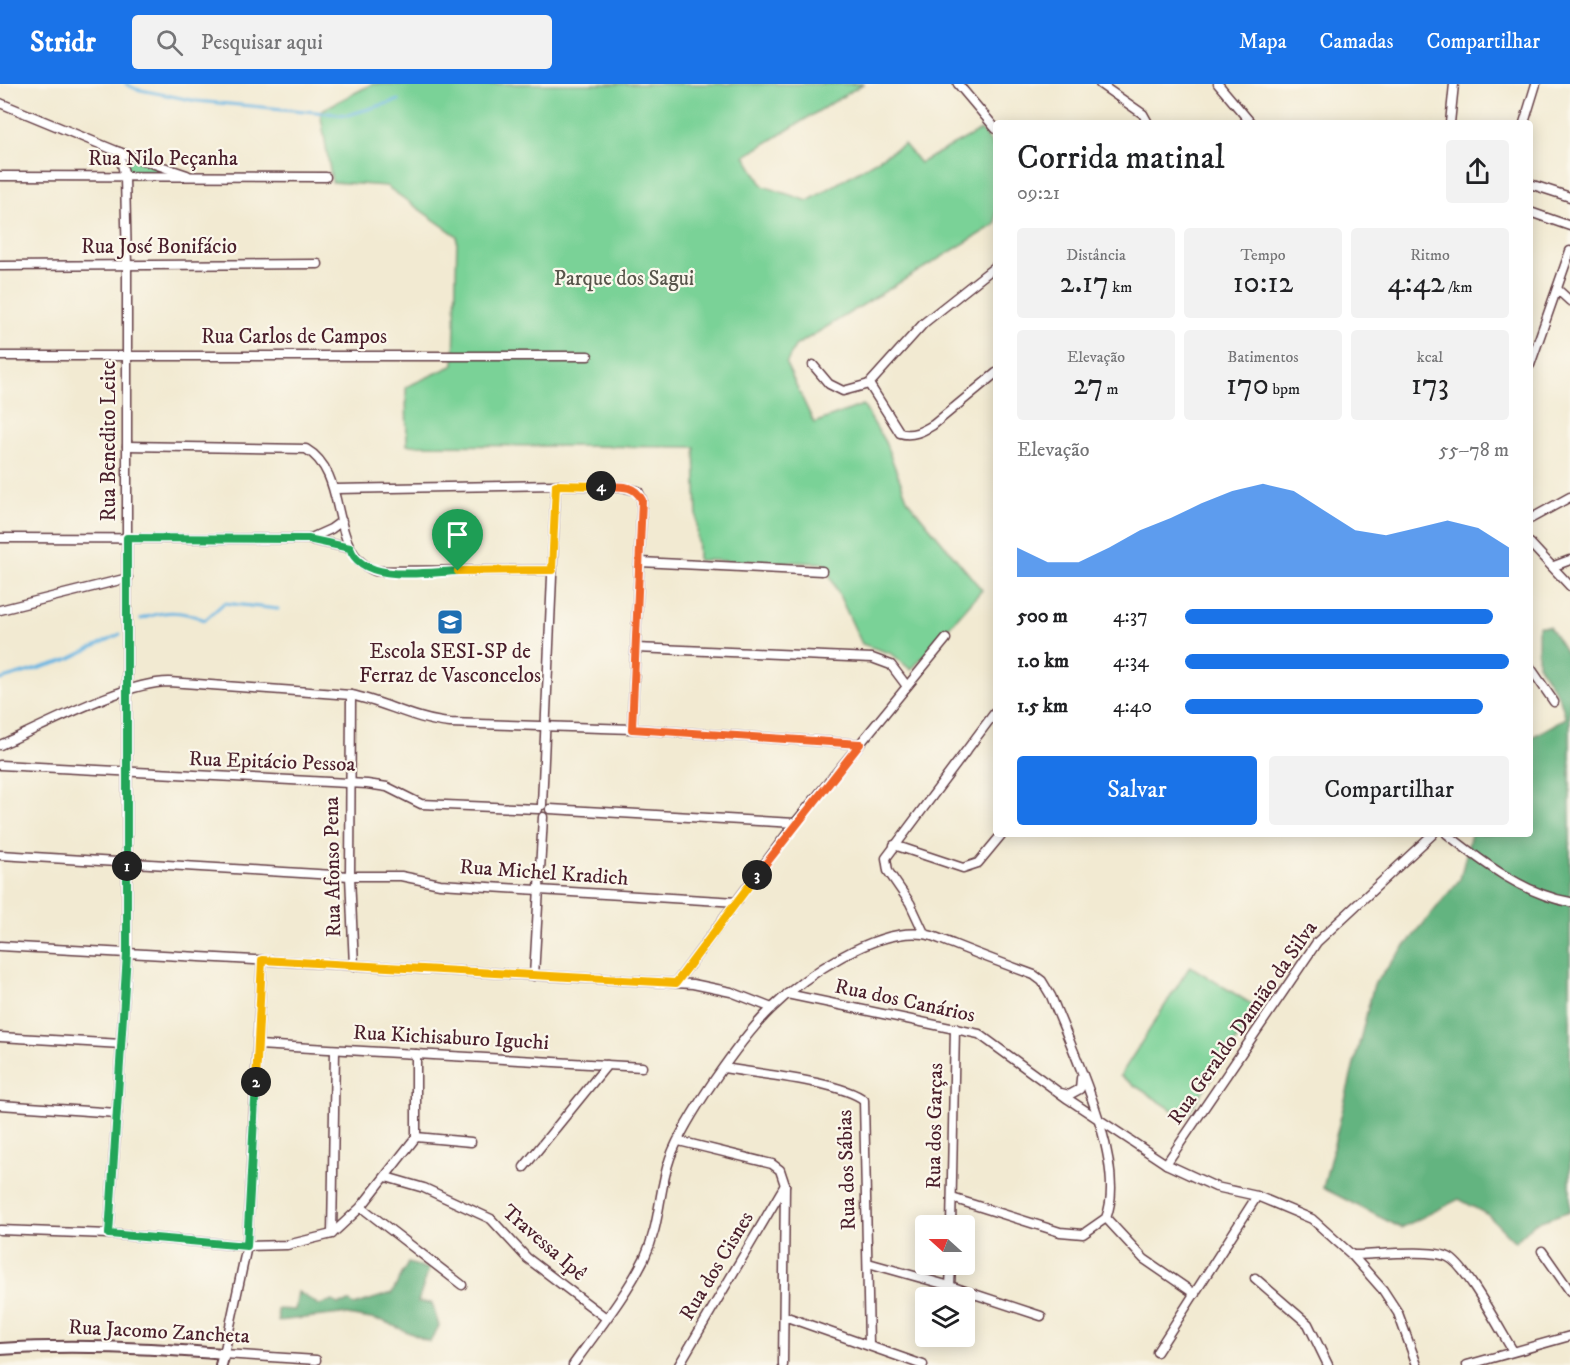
<!DOCTYPE html>
<html lang="pt">
<head>
<meta charset="utf-8">
<style>
  body { margin:0; font-family:"IM FELL DW Pica",serif; background:#f2f2f2; color:#202124; height:100vh; display:flex; flex-direction:column; font-size:22px; white-space:nowrap }
  * { box-sizing:border-box; margin:0 }
  p { font-size:20px; color:#757577 }
  .icon { flex:none; width:33px; height:33px; fill:none; stroke:currentColor; stroke-width:2; stroke-linecap:round; stroke-linejoin:round }
  .map { position:relative; flex:1; overflow:hidden }
  .panel { position:absolute; left:993px; top:36px; width:540px; height:717px; display:flex; flex-direction:column; background:#fff; border-radius:6px; box-shadow:0 3px 15px #0003 }
  .panel>* { flex:none }
  .needle { width:39px; rotate:291deg }
  .controls { position:absolute; left:915px; top:1131px; display:grid; gap:12px }
  .controls a { display:grid; place-items:center; width:60px; height:60px; border-radius:6px; background:#fff; box-shadow:0 3px 15px #0003; font-size:30px }
  .pin { position:absolute; display:grid; place-items:center; width:51px; height:51px; color:#fff; margin:-62px -26px; border-radius:50% 50% 50% 0; rotate:-45deg; box-shadow:0 0 6px #0007 }
  .pin .icon { rotate:45deg }
  .km { position:absolute; width:30px; height:30px; margin:-15px; border-radius:50%; background:#222; color:#fff; font-size:16px; line-height:30px; text-align:center }
  .round { display:grid; place-items:center; flex:none; width:63px; height:63px; border-radius:6px; background:#f2f2f2 }
  .head { display:flex; align-items:center; justify-content:space-between; height:102px; padding:0 24px }
  h1 { font-size:33px; font-weight:600; line-height:45px }
  .figures { display:grid; grid-template-columns:repeat(3,1fr); gap:9px; height:102px; padding:6px 24px }
  .figures div { display:grid; align-content:center; border-radius:6px; background:#f2f2f2; text-align:center }
  .figures b { font-size:30px; font-weight:600 }
  .figures small { font-size:16px; font-weight:400 }
  .figures p { font-size:16px }
  .chart { height:168px; padding:12px 24px }
  .chart p { display:flex; justify-content:space-between }
  .chart svg { width:100%; height:108px; margin-top:6px; fill:#1a73e8; opacity:.7 }
  .primary-button { display:flex; gap:12px; margin-top:auto; padding:12px 24px }
  .primary-button a { flex:1; height:69px; border-radius:6px; background:#1a73e8; color:#fff; font-size:24px; font-weight:600; line-height:69px; text-align:center }
  .primary-button a+a { background:#f2f2f2; color:#202124 }
  ul { padding:0 24px; list-style:none; font-size:20px }
  li { display:grid; grid-template-columns:96px 72px 1fr; align-items:center; height:45px }
  li i { height:15px; border-radius:8px; background:#1a73e8 }
  header { display:flex; align-items:center; gap:36px; box-sizing:border-box; height:84px; padding:0 30px; background:#1a73e8; color:#fff }
  header strong { font-size:28px }
  nav { display:flex; gap:33px; margin-inline-start:auto; font-size:21px }
  .search { width:420px; height:54px; background:#f2f2f2; display:flex; align-items:center; gap:15px; box-sizing:border-box; padding:0 21px; border-radius:6px; color:#757577; font-size:22px }
  .map>svg:first-child { display:block }
</style>
</head>
<body>
<header>
<strong>Stridr</strong>
<div class="search"><svg class="icon" aria-label="search" viewBox="0 0 24 24"><circle cx="10" cy="10" r="6"/><path d="M15 15l6 6"/></svg>Pesquisar aqui</div>
<nav><a>Mapa</a><a>Camadas</a><a>Compartilhar</a></nav>
</header>
<div class="map">
<svg width="1570" height="1281" viewBox="0 0 1570 1281">
  <rect width="100%" height="100%" fill="#fbf7ec"/>
  <filter id="ink" filterUnits="userSpaceOnUse"><feTurbulence type="fractalNoise" baseFrequency=".0167" numOctaves="2"/><feDisplacementMap in="SourceGraphic" scale="12" xChannelSelector="R" yChannelSelector="G"/><feConvolveMatrix kernelMatrix="1 2 1 2 8 2 1 2 1" color-interpolation-filters="sRGB"/></filter>
  <filter id="wash" filterUnits="userSpaceOnUse"><feTurbulence type="fractalNoise" baseFrequency=".008" numOctaves="4" result="noise"/><feDisplacementMap in="SourceGraphic" scale="24" xChannelSelector="R" yChannelSelector="G"/><feGaussianBlur stdDeviation="1.35" result="paint"/><feColorMatrix in="noise" values="0 0 0 0 0 0 0 0 0 0 0 0 0 0 0 0 0 1.4 0 .05"/><feComposite in="paint" operator="in"/></filter>
  <g filter="url(#wash)">
    <rect width="100%" height="100%" fill="#f2ead2"/>
    <!-- green -->
    <g fill="#7ad297" stroke="#627861" stroke-width="1.5">
      <path d="M372 0H863L745 72 763 102 808 117 904 60 920 79 981 46 996 65V140L795 262 786 280 814 339 863 321 885 358 908 417 982 506 911 586 892 570 862 560 824 479 698 476 695 363 407 361 406 303 454 281 457 152 386 102 332 98 320 27Z"/>
      <path d="M125 72 193 94 127 93Z"/>
      <path d="M1190 882 1258 924 1185 1034 1120 992Z"/>
    </g>
    <!-- forest -->
    <g fill="#63b480" stroke="#566a56" stroke-width="1.5">
      <path d="M1538 542H1549L1570 575V1127L1535 1139 1515 1158 1488 1131 1459 1115 1401 1144 1323 1104 1374 900 1460 795 1471 750H1530C1530 717 1533 686 1532 653L1566 634 1560 615 1538 580Z"/>
      <path d="M408 1179 429 1185 418 1218 432 1219 439 1242 430 1258 383 1237 341 1230 278 1237 277 1225 295 1226 298 1208 319 1221 333 1217 338 1220 350 1218 354 1221 392 1209Z"/>
    </g>
    <g fill="none" stroke-linecap="round" stroke-linejoin="round">
      <!-- stream -->
      <g stroke="#68b5e2" stroke-width="3">
        <path d="M126 0 136 5 196 17 348 31 399 16"/>
        <path d="M141 535C165 526 181 526 205 536L224 519 278 525"/>
        <path d="M0 596 67 576 120 550"/>
      </g>
    </g>
  </g>
  <g filter="url(#ink)">
    <g fill="none" stroke-linecap="round" stroke-linejoin="round">
      <defs>
        <g id="minor">
          <path d="M958 0 996 45"/>
          <path d="M1100 0 1143 30 1148 39"/>
          <path d="M1218 0 1251 39"/>
          <path d="M0 19 119 68 187 91"/>
          <path d="M1450 39 1454 0"/>
          <path d="M1524 39 1536 0"/>
          <path d="M0 92 326 93"/>
          <path d="M1530 100 1570 113"/>
          <path d="M1530 128 1570 142"/>
          <path d="M0 182 318 180"/>
          <path d="M1557 205 1570 217"/>
          <path d="M0 272H588"/>
          <path d="M813 281 829 300 843 307 869 300"/>
          <path d="M1530 281 1570 167"/>
          <path d="M869 300 900 349C912 353 923 347 933 341L996 289"/>
          <path d="M869 300 924 239 996 182"/>
          <path d="M127 362 306 365C351 391 326 467 375 487L552 486"/>
          <path d="M336 405 556 401 622 403 638 407 642 416 632 645"/>
          <path d="M1530 435 1570 413"/>
          <path d="M0 454 308 455 350 464"/>
          <path d="M311 454 331 445 342 437"/>
          <path d="M1530 459 1570 502"/>
          <path d="M640 478 822 487"/>
          <path d="M1554 482 1570 476"/>
          <path d="M0 526 128 494"/>
          <path d="M636 564 872 574 891 581 906 601"/>
          <path d="M1530 583 1554 618"/>
          <path d="M351 611 350 792 354 882"/>
          <path d="M0 661C44 642 124 598 169 598L351 611C385 618 415 636 450 639L632 645 860 660"/>
          <path d="M0 681 367 700 387 703 421 720 538 725"/>
          <path d="M542 721 556 401"/>
          <path d="M550 725 795 739"/>
          <path d="M1447 750C1482 778 1524 810 1570 818"/>
          <path d="M894 761 963 784 978 779 1002 750"/>
          <path d="M0 771 350 792H401L440 800 737 818"/>
          <path d="M924 849 910 819 888 787 886 774 996 627"/>
          <path d="M0 862 693 900 731 908 772 924"/>
          <path d="M262 876 247 1162 224 1270 316 1276"/>
          <path d="M534 892 543 733"/>
          <path d="M676 899 795 739 946 555"/>
          <path d="M787 910 979 950 1068 1015 1166 1080 1216 1103 1257 1112 1312 1135 1352 1171 1383 1206 1398 1229 1417 1281"/>
          <path d="M0 953 122 960"/>
          <path d="M258 961 642 983"/>
          <path d="M724 984C756 990 840 997 864 1016L869 1261"/>
          <path d="M1061 1009 1069 1011 1080 1005 1081 994"/>
          <path d="M0 1021 117 1029"/>
          <path d="M416 1053 471 1058"/>
          <path d="M679 1057 772 1080 780 1086 785 1101 783 1281"/>
          <path d="M1166 1080 1317 858 1433 750"/>
          <path d="M524 1083 607 981"/>
          <path d="M386 1093 424 1104 491 1135 527 1174 606 1234"/>
          <path d="M361 1123 462 1201"/>
          <path d="M1106 1134 1144 1175 1195 1210"/>
          <path d="M951 1142 955 944"/>
          <path d="M0 1146 109 1150 247 1162 287 1161 332 1150 361 1123 416 1053V970"/>
          <path d="M109 1150 127 870V182L125 93 119 68"/>
          <path d="M332 1150 335 967"/>
          <path d="M1542 1167 1570 1207"/>
          <path d="M1352 1171C1374 1171 1430 1165 1448 1173 1466 1181 1501 1248 1513 1267"/>
          <path d="M868 1179 950 1202 1041 1232"/>
          <path d="M1255 1194 1308 1240 1328 1281"/>
          <path d="M950 1202 951 1180"/>
          <path d="M784 1232 923 1281"/>
          <path d="M1157 1268 1257 1112"/>
          <path d="M573 1281C597 1247 625 1213 644 1175 661 1139 658 1108 670 1074 685 1034 740 955 772 924 805 892 874 844 923 850 933 851 944 857 953 860 980 871 1007 881 1034 891L1042 897 1051 912C1072 966 1128 1079 1106 1134L1083 1150 1060 1148 952 1114"/>
          <path d="M679 1281 785 1101"/>
          <path d="M1467 1281 1570 1252"/>
        </g>
        <path id="tertiary" d="M0 1265C75 1260 149 1264 224 1270L221 1281"/>
      </defs>
      <!-- minor casing -->
      <use href="#minor" stroke="#633d44" stroke-width="11"/>
      <!-- tertiary casing -->
      <use href="#tertiary" stroke="#633d44" stroke-width="14"/>
      <!-- minor -->
      <use href="#minor" stroke="#fff" stroke-width="8"/>
      <!-- tertiary -->
      <use href="#tertiary" stroke="#fff" stroke-width="10"/>
    </g>
  </g>
  <g fill="none" stroke-linecap="round" stroke-linejoin="round" filter="url(#ink)">
    <defs>
      <path id="split-1" d="M127 782V454L308 455 350 464C362 500 428 488 458 487"/>
      <path id="split-2" d="M127 782V870L109 1150 247 1162 256 998"/>
      <path id="split-3" d="M256 998 262 876 676 899 757 791"/>
      <path id="split-4" d="M601 402C618 403 634 399 642 416L632 645 860 660 757 791"/>
      <path id="split-5" d="M458 487 552 486 556 401 601 402"/>
    </defs>
    <!-- split-1 casing -->
    <use href="#split-1" stroke="#fff" stroke-width="12"/>
    <!-- split-2 casing -->
    <use href="#split-2" stroke="#fff" stroke-width="12"/>
    <!-- split-3 casing -->
    <use href="#split-3" stroke="#fff" stroke-width="12"/>
    <!-- split-4 casing -->
    <use href="#split-4" stroke="#fff" stroke-width="12"/>
    <!-- split-5 casing -->
    <use href="#split-5" stroke="#fff" stroke-width="12"/>
    <!-- split-1 -->
    <use href="#split-1" stroke="#22a559" stroke-width="8"/>
    <!-- split-2 -->
    <use href="#split-2" stroke="#22a559" stroke-width="8"/>
    <!-- split-3 -->
    <use href="#split-3" stroke="#f5b400" stroke-width="8"/>
    <!-- split-4 -->
    <use href="#split-4" stroke="#f0652b" stroke-width="8"/>
    <!-- split-5 -->
    <use href="#split-5" stroke="#f5b400" stroke-width="8"/>
  </g>
  <!-- icons -->
  <defs>
    <symbol id="school-square" viewBox="-11 -11 22 22"><rect x="-9" y="-9" width="18" height="18" rx="4" fill="#1f6fb2" stroke="#fbf7ec"/><path d="M0-5L7-2L0 1L-7-2ZM-4 1L0 2.5L4 1V4Q0 6-4 4Z" fill="#fff"/></symbol>
  </defs>
  <g fill-rule="evenodd">
    <use href="#school-square" x="435" y="523" width="30" height="30"/>
  </g>
  <g text-anchor="middle" dominant-baseline="central" stroke-width="4.5" stroke-linejoin="round" paint-order="stroke">
    <!-- street labels -->
    <g font-size="21" fill="#4a1f2b" stroke="#fbf7ec">
      <text x="163" y="75">Rua Nilo Peçanha</text>
      <text x="159" y="163">Rua José Bonifácio</text>
      <text x="294" y="253">Rua Carlos de Campos</text>
      <text transform="translate(109 357) rotate(-90)">Rua Benedito Leite</text>
      <text transform="translate(272 678) rotate(2)">Rua Epitácio Pessoa</text>
      <text transform="translate(333 783) rotate(-91)">Rua Afonso Pena</text>
      <text transform="translate(544 789) rotate(4)">Rua Michel Kradich</text>
      <text transform="translate(905 917) rotate(12)">Rua dos Canários</text>
      <text transform="translate(1243 939) rotate(-55)">Rua Geraldo Damião da Silva</text>
      <text transform="translate(451 954) rotate(3)">Rua Kichisaburo Iguchi</text>
      <text transform="translate(935 1042) rotate(-89)">Rua dos Garças</text>
      <text transform="translate(847 1086) rotate(-92)">Rua dos Sábias</text>
      <text transform="translate(544 1159) rotate(41)">Travessa Ipê</text>
      <text transform="translate(717 1182) rotate(-59)">Rua dos Cisnes</text>
      <text transform="translate(159 1248) rotate(3)">Rua Jacomo Zancheta</text>
    </g>
    <!-- park labels -->
    <g font-size="21" fill="#58554b" stroke="#fbf7ec">
      <text x="624" y="195">Parque dos Sagui</text>
    </g>
    <!-- poi labels -->
    <g font-size="21" fill="#4a1f2b" stroke="#fbf7ec">
      <text x="450" y="568">Escola SESI-SP de<tspan x="450" dy="24">Ferraz de Vasconcelos</tspan></text>
    </g>
  </g>
</svg>
<div class="controls">
<a><svg class="needle" viewBox="-14 -14 28 28"><path d="M0-13l5 13h-10z" fill="#e53935"/><path d="M0 13l5-13h-10z" fill="#757577"/></svg></a>
<a><svg class="icon" aria-label="layers" viewBox="0 0 24 24"><path d="M12 4l9 5-9 5-9-5zM3 14l9 5 9-5"/></svg></a>
</div>
<div class="pin" style="left:458px;top:487px;background:#1e9e55"><svg class="icon" aria-label="arrive" viewBox="0 0 24 24"><path d="M6 21V4h12l-3 4 3 4H6"/></svg></div>
<b class="km" style="left:127px;top:782px">1</b>
<b class="km" style="left:256px;top:998px">2</b>
<b class="km" style="left:757px;top:791px">3</b>
<b class="km" style="left:601px;top:402px">4</b>
<section class="panel">
<div class="head"><div><h1>Corrida matinal</h1><p>09:21</p></div><a class="round"><svg class="icon" aria-label="share" viewBox="0 0 24 24"><path d="M12 15V3M7 8l5-5 5 5M5 13v7h14v-7"/></svg></a></div>
<div class="figures">
<div><p>Distância</p><b>2.17<small> km</small></b></div>
<div><p>Tempo</p><b>10:12</b></div>
<div><p>Ritmo</p><b>4:42<small> /km</small></b></div>
</div>
<div class="figures">
<div><p>Elevação</p><b>27<small> m</small></b></div>
<div><p>Batimentos</p><b>170<small> bpm</small></b></div>
<div><p>kcal</p><b>173</b></div>
</div>
<div class="chart"><p><span>Elevação</span>55–78 m</p>
<svg viewBox="0 0 160 44" preserveAspectRatio="none"><path d="M0 44V32L10 38L20 38L30 32L40 25L50 20L60 14L70 9L80 6L90 9L100 17L110 25L120 27L130 24L140 21L150 24L160 32V44z"/></svg>
</div>
<ul>
<li><b>500 m</b>4:37<i style="width:95%"></i></li>
<li><b>1.0 km</b>4:34<i style="width:100%"></i></li>
<li><b>1.5 km</b>4:40<i style="width:92%"></i></li>
</ul>
<div class="primary-button"><a>Salvar</a><a>Compartilhar</a></div>
</section>
</div>
</body>
</html>
